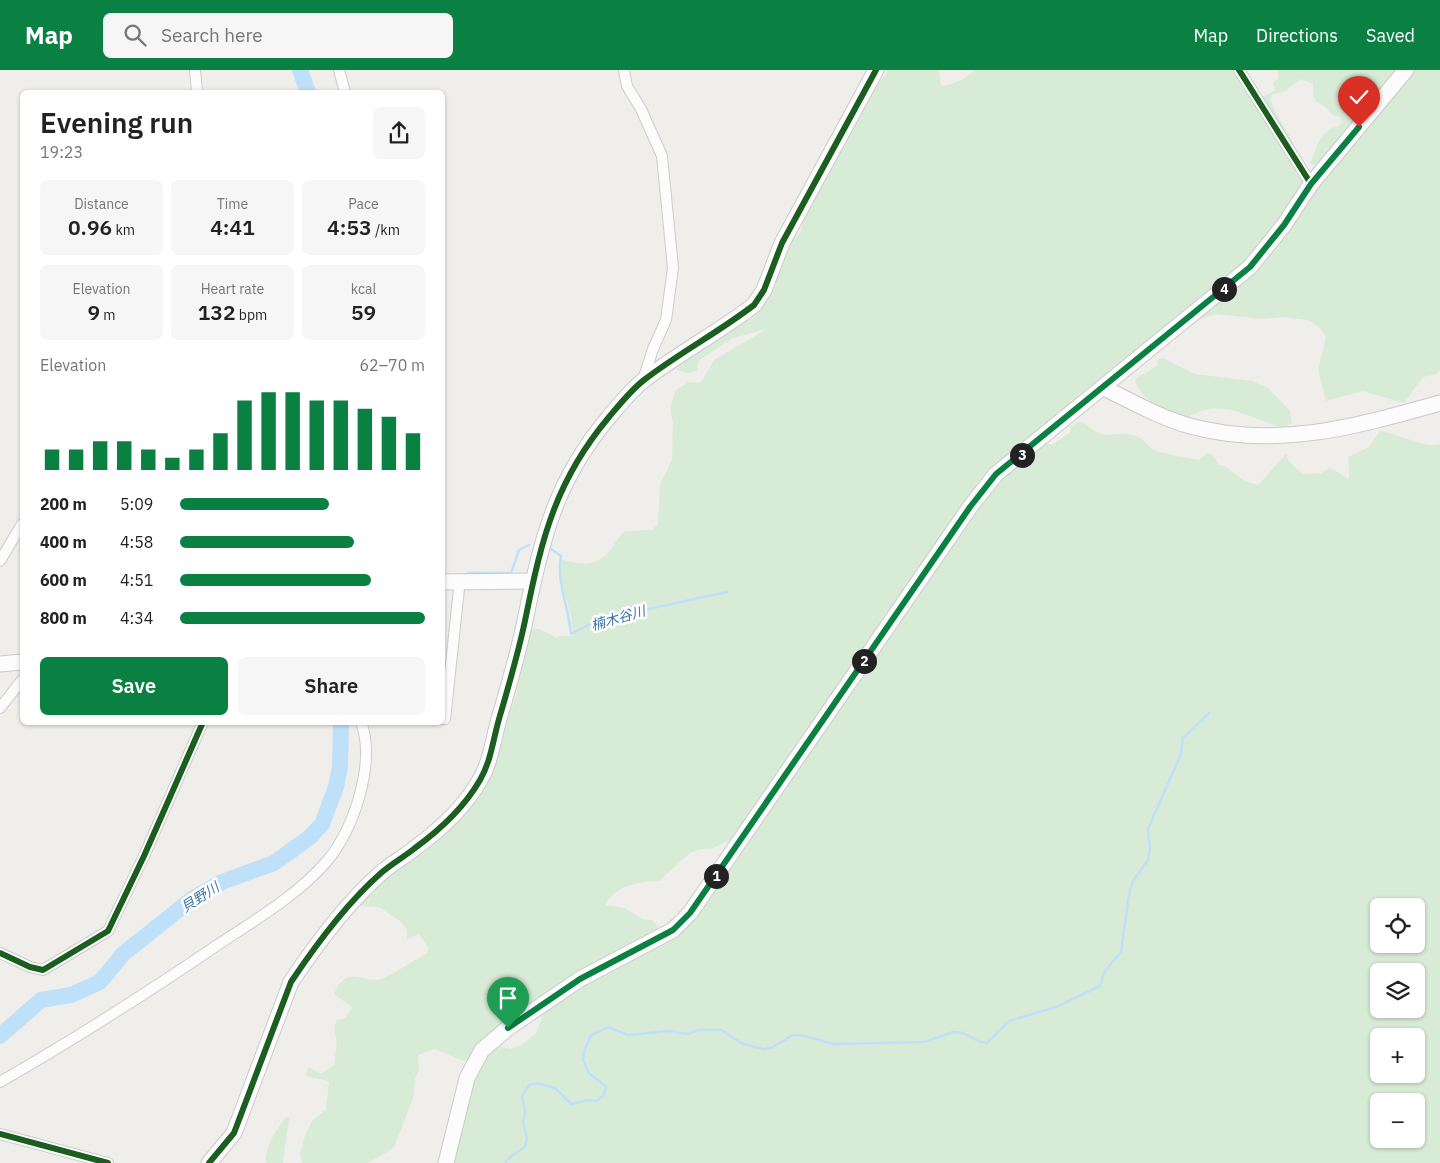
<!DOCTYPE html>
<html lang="en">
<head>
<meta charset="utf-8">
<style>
  body { margin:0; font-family:"IBM Plex Sans","Noto Sans JP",sans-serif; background:#f6f6f6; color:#222; height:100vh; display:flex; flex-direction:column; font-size:19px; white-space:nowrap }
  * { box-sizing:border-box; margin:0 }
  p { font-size:16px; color:#767676 }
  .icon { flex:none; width:28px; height:28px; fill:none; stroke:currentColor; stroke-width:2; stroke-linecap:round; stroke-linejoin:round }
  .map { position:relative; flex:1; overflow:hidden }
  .sheet { position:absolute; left:20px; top:20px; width:425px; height:635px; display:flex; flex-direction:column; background:#fff; border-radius:8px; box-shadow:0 1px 4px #0004 }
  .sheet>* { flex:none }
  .fabs { position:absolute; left:1370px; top:828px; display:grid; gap:10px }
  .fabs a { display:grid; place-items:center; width:55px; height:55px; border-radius:8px; background:#fff; box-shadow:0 1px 4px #0004; font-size:25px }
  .pin { position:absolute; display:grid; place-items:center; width:42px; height:42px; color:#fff; margin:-51px -21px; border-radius:50% 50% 50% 0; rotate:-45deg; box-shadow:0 0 5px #0007 }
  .pin .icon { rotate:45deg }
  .km { position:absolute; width:25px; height:25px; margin:-12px; border-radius:50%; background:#222; color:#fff; font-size:14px; line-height:25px; text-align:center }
  .round { display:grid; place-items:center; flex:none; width:52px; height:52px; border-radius:8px; background:#f6f6f6 }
  .summary { display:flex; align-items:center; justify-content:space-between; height:85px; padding:0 20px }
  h1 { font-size:28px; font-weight:600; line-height:38px }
  .figures { display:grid; grid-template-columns:repeat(3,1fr); gap:8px; height:85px; padding:5px 20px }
  .figures div { display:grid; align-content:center; border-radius:8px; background:#f6f6f6; text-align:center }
  .figures b { font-size:21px; font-weight:600 }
  .figures small { font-size:14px; font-weight:400 }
  .figures p { font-size:14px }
  .chart { height:140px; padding:10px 20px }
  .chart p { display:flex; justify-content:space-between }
  .chart svg { width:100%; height:90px; margin-top:5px; stroke:#0b8043; stroke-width:6 }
  .action { display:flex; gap:10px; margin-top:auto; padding:10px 20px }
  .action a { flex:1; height:58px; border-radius:8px; background:#0b8043; color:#fff; font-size:20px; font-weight:600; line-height:58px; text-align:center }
  .action a+a { background:#f6f6f6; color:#222 }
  ul { padding:0 20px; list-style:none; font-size:16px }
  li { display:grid; grid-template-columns:80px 60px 1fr; align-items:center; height:38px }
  li i { height:12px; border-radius:6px; background:#0b8043 }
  header { display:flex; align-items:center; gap:30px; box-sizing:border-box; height:70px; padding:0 25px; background:#0b8043; color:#fff }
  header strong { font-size:24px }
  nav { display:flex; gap:28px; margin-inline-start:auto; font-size:18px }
  .search { width:350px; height:45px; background:#f6f6f6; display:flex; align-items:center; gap:12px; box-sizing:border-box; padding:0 18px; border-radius:8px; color:#767676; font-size:19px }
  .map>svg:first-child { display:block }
</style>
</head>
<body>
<header>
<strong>Map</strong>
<div class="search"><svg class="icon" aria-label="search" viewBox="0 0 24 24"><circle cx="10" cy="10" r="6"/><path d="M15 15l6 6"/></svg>Search here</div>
<nav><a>Map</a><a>Directions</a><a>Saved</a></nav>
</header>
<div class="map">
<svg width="1440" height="1093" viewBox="0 0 1440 1093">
  <rect width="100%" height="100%" fill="#efeeea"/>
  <!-- green -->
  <g fill="#d8ebd6" fill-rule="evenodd">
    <path d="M888 0H939L941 15C950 17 969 7 974 0H1232L1304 109 1303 116 1235 204 994 400 976 417 951 458 738 766 711 779H700L690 783 659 811C642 811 612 816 606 835L624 838 643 849 652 850 660 860 471 990 463 991 435 979 418 985 419 1000 415 1009 413 1028 394 1077 386 1083 367 1093H302L300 1084 305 1066 312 1051 326 1040 329 1012C322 1007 313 1010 306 1005L307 999 309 997 321 1004 334 995 337 974 334 956 337 950 346 948 352 937 334 924C347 892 365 916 384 908 398 901 413 891 428 883V877L419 864 407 869V860L400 851 379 837 361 836 362 830 374 823 379 812 446 759 502 667 516 625 529 559H540L557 568 559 566H573C574 540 557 515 561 489 581 496 599 497 612 478 616 472 619 466 625 461L652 460 658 454 660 415 672 390 673 354 670 338 676 320 689 312 698 313 702 311 714 290 767 259 733 268 699 290 697 301 688 303 676 300 677 296 755 246 792 171 801 162 803 150 842 74 868 33 874 16 885 6Z"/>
    <path d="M1278 0H1398L1319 95 1310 94C1316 82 1318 65 1332 58 1335 57 1338 57 1340 55L1342 52 1340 47 1332 45C1319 25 1313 42 1313 14L1301 9 1285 21 1272 25 1270 30C1277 46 1286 60 1295 76L1294 80 1262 27 1276 20 1273 13 1278 8Z"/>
    <path d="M1411 0H1440V300L1436 304 1423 307 1404 333 1363 321 1326 331 1318 299 1326 267 1320 258 1308 250 1282 247 1262 249 1215 244 1191 253 1285 158Z"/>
    <path d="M1163 288 1195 304 1252 311 1268 318 1290 341 1292 353 1283 358C1262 352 1227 332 1205 340 1198 342 1191 346 1183 348 1167 340 1139 330 1135 310 1141 303 1151 302 1157 295L1158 289Z"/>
    <path d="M1079 351C1087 354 1094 362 1102 364 1114 366 1124 361 1136 366 1145 369 1147 376 1154 380 1160 383 1192 389 1199 390L1207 383 1212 384 1219 395 1225 396 1244 411 1258 415 1286 384 1289 391 1302 404 1321 403 1329 398C1337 400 1341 406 1349 408L1348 387 1369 377 1380 361C1397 363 1426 379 1440 374V1093H454L469 1018 487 986 500 977 510 979 523 974 537 962 543 944 572 923 602 904 664 872 985 423 1023 389 1046 373 1052 375 1071 362 1070 357ZM1379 836H1416V874H1379ZM1379 901H1416V939H1379ZM1379 966H1416V1004H1379ZM1379 1031H1416V1069H1379Z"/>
    <path d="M286 1047 289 1048 283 1093H266C265 1076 275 1061 286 1047Z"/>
  </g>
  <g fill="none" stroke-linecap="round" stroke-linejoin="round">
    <!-- stream -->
    <g stroke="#bfe0f9" stroke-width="2.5">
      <path d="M551 479 561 486C556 512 569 538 571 564L598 550 727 522"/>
      <path d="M468 503H511L519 480 529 475"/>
      <path d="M505 1093 510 1087 525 1077 527 1069 523 1052 525 1042 522 1026 529 1015 537 1013 555 1018 571 1034 588 1030 596 1031 603 1026 606 1017 589 1003 583 990 584 982 591 965 609 957 627 965 670 961 688 964 698 960H721L743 974 764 979 773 977 793 965 805 966 833 974 924 972 953 962 963 963 980 972 987 973 1009 951 1056 937 1100 916 1105 901 1121 882 1129 825 1133 811 1148 790 1150 780 1148 759 1181 684 1183 668 1209 643"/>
    </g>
    <!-- river -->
    <g stroke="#bfe0f9" stroke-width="16">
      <path d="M300 0 308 22"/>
      <path d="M0 966 41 930 71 925 100 912 123 884 192 829 222 812 274 793 310 767 322 754 336 717 340 697 341 652"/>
    </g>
    <defs>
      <g id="street">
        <path d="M195 0 197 22"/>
        <path d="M339 0 345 22"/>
        <path d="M624 0 627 16 641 39 662 86 673 198 666 250 653 279 643 310"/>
        <path d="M1239 0 1311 114"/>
        <path d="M0 491 22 454"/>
        <path d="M0 638 22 610"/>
        <path d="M442 649H445L459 519 461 511"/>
        <path d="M0 883 30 897 43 900 108 861 144 786 203 652"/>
        <path d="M0 1012C75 969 147 923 219 874 255 850 298 825 327 791 354 760 376 692 361 652"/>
        <path d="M0 1064 108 1093"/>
      </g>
      <g id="secondary">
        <path d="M1104 318C1133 332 1162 349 1194 357 1279 379 1358 356 1440 333"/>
        <path d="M442 512 533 511"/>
        <path d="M0 594 22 592"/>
        <path d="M209 1093 234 1063 291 912C315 876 348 832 381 803 391 794 404 787 415 778 441 759 464 738 480 710 491 691 493 670 499 649 509 615 519 581 526 546 542 467 556 410 609 347 620 334 631 320 644 310 679 283 719 262 754 235L764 220 782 173 876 0"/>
        <path d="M446 1093 467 1008 482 980 508 958 580 909 673 860 690 843 970 437 996 404 1250 197 1284 155 1311 114 1406 0"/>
      </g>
    </defs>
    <!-- street casing -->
    <use href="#street" stroke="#cbcccc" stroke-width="12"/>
    <!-- secondary casing -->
    <use href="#secondary" stroke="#cacacb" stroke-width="17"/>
    <!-- street -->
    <use href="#street" stroke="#fdfcfc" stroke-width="10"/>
    <!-- secondary -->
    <use href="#secondary" stroke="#fdfcfc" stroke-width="15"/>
    <defs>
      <g id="cycleway">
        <path d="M1239 0 1311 114"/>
        <path d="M0 883 30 897 43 900 108 861 144 786 203 652"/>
        <path d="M0 1064 108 1093"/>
        <path d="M209 1093 234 1063 291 912C315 876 348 832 381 803 391 794 404 787 415 778 441 759 464 738 480 710 491 691 493 670 499 649 509 615 519 581 526 546 542 467 556 410 609 347 620 334 631 320 644 310 679 283 719 262 754 235L764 220 782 173 876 0"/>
      </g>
    </defs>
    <!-- cycleway casing -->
    <use href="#cycleway" stroke="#fff" stroke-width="9"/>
    <!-- cycleway -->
    <use href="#cycleway" stroke="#1b5e20" stroke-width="6"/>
  </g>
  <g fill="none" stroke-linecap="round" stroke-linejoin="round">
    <defs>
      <path id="route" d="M508 958 580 909 673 860 690 843 970 437 996 404 1250 197 1284 155 1311 114 1359 57"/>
    </defs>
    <!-- route casing -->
    <use href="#route" stroke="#fff" stroke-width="10"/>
    <!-- route -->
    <use href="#route" stroke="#0b8043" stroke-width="6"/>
  </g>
  <g text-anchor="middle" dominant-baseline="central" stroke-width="5" stroke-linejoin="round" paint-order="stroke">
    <!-- water labels -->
    <g font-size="14" font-style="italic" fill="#4174aa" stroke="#fff">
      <text transform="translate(618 548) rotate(-16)">楠木谷川</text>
      <text transform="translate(200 827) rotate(-33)">貝野川</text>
    </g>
  </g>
</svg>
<div class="fabs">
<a><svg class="icon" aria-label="locate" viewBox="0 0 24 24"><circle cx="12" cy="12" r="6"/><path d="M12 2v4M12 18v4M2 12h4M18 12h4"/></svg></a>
<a><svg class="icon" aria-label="layers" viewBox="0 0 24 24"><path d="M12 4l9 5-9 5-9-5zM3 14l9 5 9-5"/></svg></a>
<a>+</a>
<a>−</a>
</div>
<div class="pin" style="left:508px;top:958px;background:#1e9e55"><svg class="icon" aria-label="arrive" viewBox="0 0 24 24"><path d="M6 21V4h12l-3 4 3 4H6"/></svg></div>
<div class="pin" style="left:1359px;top:57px;background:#d93025"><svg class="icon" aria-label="check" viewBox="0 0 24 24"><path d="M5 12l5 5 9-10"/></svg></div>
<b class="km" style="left:716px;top:806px">1</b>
<b class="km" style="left:864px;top:591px">2</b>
<b class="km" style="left:1022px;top:385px">3</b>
<b class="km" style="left:1224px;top:219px">4</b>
<section class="sheet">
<div class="summary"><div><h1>Evening run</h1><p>19:23</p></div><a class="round"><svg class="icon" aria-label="share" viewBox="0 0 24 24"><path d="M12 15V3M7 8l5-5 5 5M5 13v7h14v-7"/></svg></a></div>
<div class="figures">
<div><p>Distance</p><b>0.96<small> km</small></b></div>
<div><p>Time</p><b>4:41</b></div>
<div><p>Pace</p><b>4:53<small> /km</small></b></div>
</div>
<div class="figures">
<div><p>Elevation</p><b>9<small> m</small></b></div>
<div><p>Heart rate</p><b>132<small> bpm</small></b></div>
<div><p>kcal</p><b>59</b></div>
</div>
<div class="chart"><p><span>Elevation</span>62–70 m</p>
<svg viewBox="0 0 160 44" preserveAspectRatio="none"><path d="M5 44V34M15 44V34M25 44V30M35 44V30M45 44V34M55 44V38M65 44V34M75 44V26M85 44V10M95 44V6M105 44V6M115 44V10M125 44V10M135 44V14M145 44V18M155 44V26"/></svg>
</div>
<ul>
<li><b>200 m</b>5:09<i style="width:61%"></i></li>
<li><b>400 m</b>4:58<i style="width:71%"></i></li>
<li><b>600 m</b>4:51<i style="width:78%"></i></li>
<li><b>800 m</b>4:34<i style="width:100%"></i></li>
</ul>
<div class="action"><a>Save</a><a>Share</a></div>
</section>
</div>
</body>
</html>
